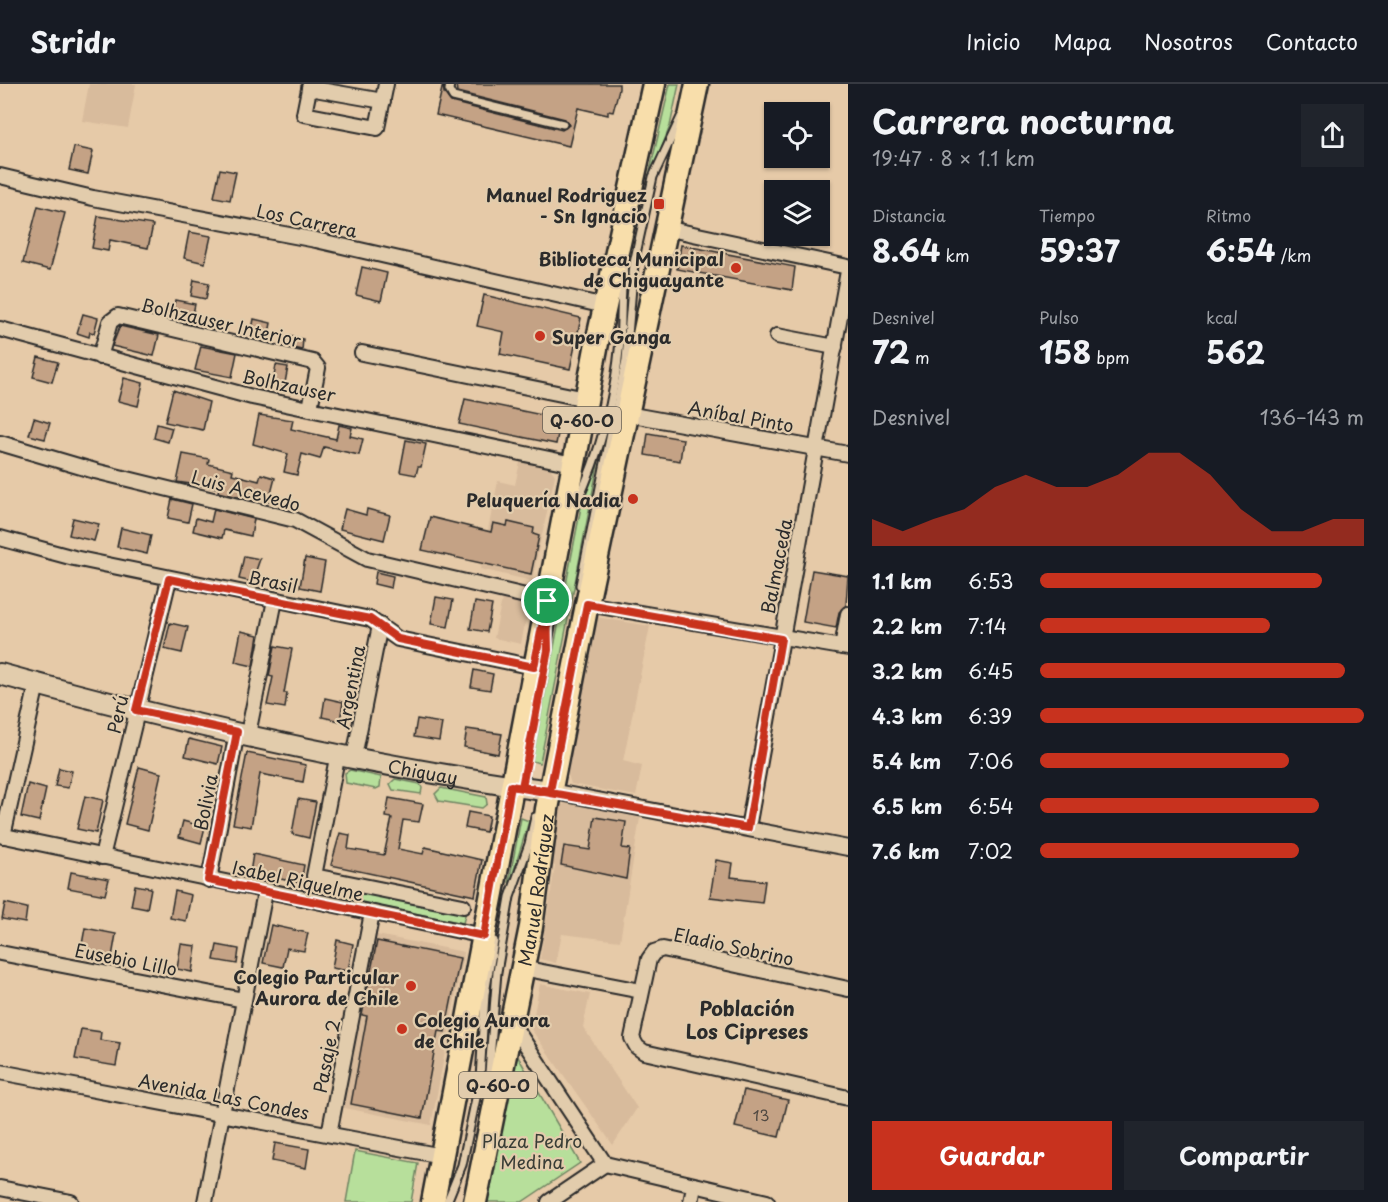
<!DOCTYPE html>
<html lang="es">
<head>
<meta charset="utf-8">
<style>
  body { margin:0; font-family:"Playpen Sans",sans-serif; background:#20242c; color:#f1f3f6; height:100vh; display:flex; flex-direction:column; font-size:22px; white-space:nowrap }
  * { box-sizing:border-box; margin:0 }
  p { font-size:20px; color:#9ea1a6 }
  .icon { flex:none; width:33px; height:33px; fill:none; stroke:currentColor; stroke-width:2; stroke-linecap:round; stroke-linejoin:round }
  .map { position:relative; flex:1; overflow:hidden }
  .details { display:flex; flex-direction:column; background:#171b24; width:540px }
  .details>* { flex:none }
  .controls { position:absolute; left:764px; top:18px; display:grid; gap:12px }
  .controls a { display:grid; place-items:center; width:66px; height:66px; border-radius:0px; background:#171b24; box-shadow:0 2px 4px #0004; font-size:30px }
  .pin { position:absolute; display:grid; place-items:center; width:51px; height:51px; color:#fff; margin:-26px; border:3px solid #fff; border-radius:50%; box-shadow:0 2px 6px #0007 }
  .round { display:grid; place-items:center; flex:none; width:63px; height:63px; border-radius:0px; background:#20242c }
  .head { display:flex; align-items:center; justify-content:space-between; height:102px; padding:0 24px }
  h1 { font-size:33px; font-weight:700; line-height:45px }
  .stats { display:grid; grid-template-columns:repeat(3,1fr); gap:9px; height:102px; padding:6px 24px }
  .stats div { display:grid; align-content:center }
  .stats b { font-size:30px; font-weight:700 }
  .stats small { font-size:16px; font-weight:400 }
  .stats p { font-size:16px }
  .chart { height:168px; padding:12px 24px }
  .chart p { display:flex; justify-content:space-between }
  .chart svg { width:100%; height:108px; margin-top:6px; fill:#c8321e; opacity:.7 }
  .primary-button { display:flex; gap:12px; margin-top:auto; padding:12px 24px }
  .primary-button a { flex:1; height:69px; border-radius:0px; background:#c8321e; color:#fff; font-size:24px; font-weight:700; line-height:69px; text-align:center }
  .primary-button a+a { background:#20242c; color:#f1f3f6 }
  ul { padding:0 24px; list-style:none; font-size:20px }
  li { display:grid; grid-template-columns:96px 72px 1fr; align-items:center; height:45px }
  li i { height:15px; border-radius:8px; background:#c8321e }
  header { display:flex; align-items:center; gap:36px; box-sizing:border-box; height:84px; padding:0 30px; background:#171b24; border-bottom:2px solid #363941 }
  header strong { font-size:28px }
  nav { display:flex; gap:33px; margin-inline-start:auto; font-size:21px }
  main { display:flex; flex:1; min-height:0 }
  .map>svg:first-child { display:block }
</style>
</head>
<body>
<header>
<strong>Stridr</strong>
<nav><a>Inicio</a><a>Mapa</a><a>Nosotros</a><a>Contacto</a></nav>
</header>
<main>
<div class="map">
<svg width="848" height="1118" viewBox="0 0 848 1118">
  <rect width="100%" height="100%" fill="#e6caa8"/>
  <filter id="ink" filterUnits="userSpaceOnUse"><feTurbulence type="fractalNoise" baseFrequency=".0167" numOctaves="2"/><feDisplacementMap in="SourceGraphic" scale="12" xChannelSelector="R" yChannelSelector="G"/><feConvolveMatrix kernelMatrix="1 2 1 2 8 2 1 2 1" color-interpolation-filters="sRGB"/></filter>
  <g filter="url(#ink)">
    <!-- built -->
    <g fill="#d8bb9c">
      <path d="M89 0H136L128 44 82 37Z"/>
      <path d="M520 378 550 384 555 391 532 497 480 485 498 397 515 401Z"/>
      <path d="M502 515 529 520 521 560 494 554Z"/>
      <path d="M596 533 650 542 623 677 642 682 636 712 571 700 566 684Z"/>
      <path d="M565 719 640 734 620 857 562 850 556 879 540 875 555 782 551 781 555 753 550 752 556 725Z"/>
      <path d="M372 850 464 868 431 1041 340 1023Z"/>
      <path d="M540 900 590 910 583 943 637 1024 613 1061 531 945Z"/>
    </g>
    <!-- green -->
    <g fill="#b7df9b" stroke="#718563" stroke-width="1.5">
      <path d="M670 0H679L670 42 646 104Z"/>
      <path d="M599 375 540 679 532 677 581 423Z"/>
      <path d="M350 686 381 693 380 703 376 705 346 699 345 689Z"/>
      <path d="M395 695 420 700 422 704 421 710 393 706 390 700Z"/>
      <path d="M441 704 486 713 487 720 482 724 439 717 435 710Z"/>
      <path d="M521 734 529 737 510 799 509 798Z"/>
      <path d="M346 802 466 827 463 839 344 815Z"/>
      <path d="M514 966 580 1079 522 1118H487Z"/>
      <path d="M355 1067 418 1079 411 1118H346Z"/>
    </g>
    <!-- building -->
    <g fill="#c4a285" stroke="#2b2b2b" stroke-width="1.5">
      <path d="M443 0 444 9 451 18 562 46 569 41 565 35 457 8 456 0H619V5L613 28 608 27V31L578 24 569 62 436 31Z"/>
      <path d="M74 63 93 67 88 90 69 86Z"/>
      <path d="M220 85 236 88 230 116 214 113Z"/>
      <path d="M38 122 65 129 50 186 23 179Z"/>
      <path d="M98 132 153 141 148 164 110 156 108 167 92 164Z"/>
      <path d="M189 148 211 152 205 179 184 174Z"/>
      <path d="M681 161 795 183 792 206 677 185Z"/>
      <path d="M362 183 387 189 381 217 356 211Z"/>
      <path d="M194 196 209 199 206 215 191 212Z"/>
      <path d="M484 211 581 234 570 285 500 270 504 248 477 242Z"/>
      <path d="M175 216 195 220 191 240 171 235Z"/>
      <path d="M83 230 98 234 94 249 90 248 89 253 77 249Z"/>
      <path d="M254 235 271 239 268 255 251 251Z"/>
      <path d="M120 242 159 251 154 272 112 262Z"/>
      <path d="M290 252 303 255 302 266 288 263Z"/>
      <path d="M201 262 237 269 232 293 195 286Z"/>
      <path d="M38 273 58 278 52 298 33 293Z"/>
      <path d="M276 281 288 283 284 304 272 302Z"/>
      <path d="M124 294 143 299 138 322 118 317Z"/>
      <path d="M173 306 209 318 203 346 165 338Z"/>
      <path d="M465 315 561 335 556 360 459 340Z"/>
      <path d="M259 331 293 336 291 345 336 355 339 341 352 344 350 352 363 355 359 371 324 363 320 375 302 370 297 391 284 388 288 370 253 360Z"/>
      <path d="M34 334 50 339 45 355 29 351Z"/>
      <path d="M157 340 172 344 168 358 154 354Z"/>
      <path d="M648 349 683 355 680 377 645 371Z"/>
      <path d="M406 356 426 360 421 383H418L416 391 400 388Z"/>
      <path d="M183 370 209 375 208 380 233 386 232 390 259 397 261 390 275 394 269 417 259 414 258 418 218 408 219 404 177 398Z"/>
      <path d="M172 415 192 420 188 438 168 434Z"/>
      <path d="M214 425 254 435 251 452 224 446 222 454 193 447 196 434 211 438Z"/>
      <path d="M345 425 366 431 367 425 390 431 384 456 340 445Z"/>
      <path d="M430 433 491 448 493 439 507 442 508 438 534 444 533 450 539 452 531 490 422 466Z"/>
      <path d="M73 434 99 440 94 457 69 451Z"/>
      <path d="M121 444 151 451 147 470 117 463Z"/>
      <path d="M244 472 260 475 252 498 239 495Z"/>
      <path d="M305 474 325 478 320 507 300 503Z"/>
      <path d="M812 486 848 492 846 521 839 528 836 544 803 538Z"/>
      <path d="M376 488 393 492 391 504 374 500Z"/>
      <path d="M436 513 453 516 448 543 431 540Z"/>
      <path d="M475 518 492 521 487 548 470 545Z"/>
      <path d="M170 539 188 543 182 569 164 565Z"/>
      <path d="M241 547 258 551 253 582 235 578Z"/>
      <path d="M275 562 292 565 284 609H287L285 624 267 621 273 593 269 592Z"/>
      <path d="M474 586 493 590 490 606 471 603Z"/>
      <path d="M325 614 343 618 340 637 322 633Z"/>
      <path d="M417 635 442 639 439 657 414 653Z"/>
      <path d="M467 645 502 650 498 670 464 663Z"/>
      <path d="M189 655 222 663 218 680 185 672Z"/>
      <path d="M247 669 306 681 303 698 260 690 251 743 233 740Z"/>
      <path d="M139 683 161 689 148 746 125 740Z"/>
      <path d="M59 684 72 687 68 704 55 702Z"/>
      <path d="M28 700 46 705 39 737 21 733Z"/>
      <path d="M85 712 103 716 96 749 77 745Z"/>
      <path d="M389 714 423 720 419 738 403 736 398 765 423 770 425 763 482 776 475 812 331 781 340 749 350 751 348 765 384 771 392 734 386 733Z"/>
      <path d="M298 715 316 718 309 754 292 750Z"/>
      <path d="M468 728 489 732 486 748 465 744Z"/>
      <path d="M595 733 626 738 622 764 630 765 626 795 561 781 564 762 590 766Z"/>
      <path d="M183 737 205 743 201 759 179 753Z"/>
      <path d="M253 770 304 781 301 799 250 789Z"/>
      <path d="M716 776 733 779 731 793 765 797 762 819 710 813Z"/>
      <path d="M71 788 109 795 105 811 68 804Z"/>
      <path d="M135 801 151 804 147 825 131 822Z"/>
      <path d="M175 807 191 811 186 837 170 834Z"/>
      <path d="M5 819 27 824 25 839 2 835Z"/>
      <path d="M271 841 308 849 304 867 287 864 283 883 263 879Z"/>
      <path d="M85 844 116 850 112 873 81 866Z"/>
      <path d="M337 856 353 860 348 887 332 884Z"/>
      <path d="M377 857 460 874 445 948 438 947 422 1034 351 1020 367 932 362 931Z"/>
      <path d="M181 860 196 862 192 888 177 885Z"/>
      <path d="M217 861 239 865 237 880 214 876Z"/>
      <path d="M81 945 101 948 100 956 120 959 116 982 75 975Z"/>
      <path d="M744 1006 788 1016 779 1053 735 1043Z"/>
      <path d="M275 1059 309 1065 306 1084 272 1077Z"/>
    </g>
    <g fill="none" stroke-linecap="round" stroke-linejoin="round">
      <defs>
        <g id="lane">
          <path d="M450 0 449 6 453 13 563 40"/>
          <path d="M576 421C600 369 615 314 620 257 622 233 620 209 624 184"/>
          <path d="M580 501 626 276 634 179 653 93 681 33"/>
          <path d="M488 1001 497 888 510 813 529 760 535 733"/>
          <path d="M447 1118 462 1081 480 995 485 910 494 857"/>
        </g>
        <g id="street">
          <path d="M310 0 304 30 377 44 386 0"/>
          <path d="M309 4 383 17"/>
          <path d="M0 92 93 114 316 156 605 222"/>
          <path d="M665 144 848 183"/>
          <path d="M0 245 252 313 573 380"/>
          <path d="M777 252 835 263"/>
          <path d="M362 269 586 315"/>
          <path d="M100 273 110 238 118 232 313 278 318 284 310 324"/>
          <path d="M627 330 848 370"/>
          <path d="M0 359 95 387 295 436 367 475 547 517"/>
          <path d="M0 454 74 474 370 535 398 555 534 583"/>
          <path d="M587 520 848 564"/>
          <path d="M842 563 848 530"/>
          <path d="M248 650 275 516"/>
          <path d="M338 669 314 792 463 822"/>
          <path d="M354 673 380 541"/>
          <path d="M550 707 848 764"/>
          <path d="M748 744 848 187"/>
          <path d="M0 751 484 852"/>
          <path d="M3 752 37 600"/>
          <path d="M102 773 169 495"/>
          <path d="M209 796 237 648"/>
          <path d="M0 869 244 916"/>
          <path d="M522 884 641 907"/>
          <path d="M848 905 663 865 654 868 649 875 632 954 637 963 644 968 848 1014"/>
          <path d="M511 938 605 1080 767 1118"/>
          <path d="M0 988 442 1072"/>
          <path d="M329 1050 372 829"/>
          <path d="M0 1104 71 1118"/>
          <path d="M205 1118 265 808"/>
          <path d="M549 1118 605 1080"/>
          <path d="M691 1118 694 1103"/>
        </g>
        <g id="secondary">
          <path id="s1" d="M0 590C178 639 367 682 550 707"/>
        </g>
        <g id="primary">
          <path d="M433 1118 597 259 654 0"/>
          <path id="s2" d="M475 1118 531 843 547 725 587 520 697 0"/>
        </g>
      </defs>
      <!-- lane casing -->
      <use href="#lane" stroke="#2b2b2b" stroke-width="11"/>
      <!-- street casing -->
      <use href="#street" stroke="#2b2b2b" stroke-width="18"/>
      <!-- secondary casing -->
      <use href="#secondary" stroke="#2b2b2b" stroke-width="24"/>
      <!-- primary casing -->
      <use href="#primary" stroke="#2b2b2b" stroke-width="27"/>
      <!-- lane -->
      <use href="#lane" stroke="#e2ccac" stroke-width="7"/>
      <!-- street -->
      <use href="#street" stroke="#e2ccac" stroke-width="14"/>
      <!-- secondary -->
      <use href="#secondary" stroke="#e2ccac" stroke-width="20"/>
      <!-- primary -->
      <use href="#primary" stroke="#f8deab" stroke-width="22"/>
    </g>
  </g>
  <g fill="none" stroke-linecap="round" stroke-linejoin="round" filter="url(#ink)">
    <defs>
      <path id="route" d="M547 517 534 583 398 555 370 535 169 495 136 626 237 648 208 796 484 852 511 702 748 744 781 555 587 520 550 707 522 703 548 566 547 517"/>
    </defs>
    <!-- route casing -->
    <use href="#route" stroke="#fff" stroke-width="12"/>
    <!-- route -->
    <use href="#route" stroke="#c8321e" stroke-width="8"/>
  </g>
  <!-- markers -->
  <g fill="#c8321e" stroke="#e2ccac" stroke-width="2">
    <rect x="653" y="114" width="12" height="12" rx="3"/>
    <circle cx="736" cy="184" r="6"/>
    <circle cx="540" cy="252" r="6"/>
    <circle cx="633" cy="415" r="6"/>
    <circle cx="411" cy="902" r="6"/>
    <circle cx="402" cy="945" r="6"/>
  </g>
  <g text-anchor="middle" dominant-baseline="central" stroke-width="4.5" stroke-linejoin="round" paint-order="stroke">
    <!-- number labels -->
    <g font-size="15" fill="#514942">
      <text x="761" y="1030">13</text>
    </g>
    <!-- shield labels -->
    <g fill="#e2ccac" stroke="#625b52" stroke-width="1.5">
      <rect x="543" y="323" width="78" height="26" rx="4.5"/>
      <rect x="459" y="988" width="78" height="26" rx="4.5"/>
    </g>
    <g font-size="16" font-weight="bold" fill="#2b2b2b">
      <text x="582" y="336">Q-60-O</text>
      <text x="498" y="1001">Q-60-O</text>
    </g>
    <!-- poi labels -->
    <g font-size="18" font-weight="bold" fill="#2b2b2b" stroke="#e2ccac" text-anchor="end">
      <text x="647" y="110">Manuel Rodriguez<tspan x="647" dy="21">- Sn Ignacio</tspan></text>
      <text x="724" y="174">Biblioteca Municipal<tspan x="724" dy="21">de Chiguayante</tspan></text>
      <text x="552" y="252" text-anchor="start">Super Ganga</text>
      <text x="621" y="415">Peluquería Nadia</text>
      <text x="399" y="892">Colegio Particular<tspan x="399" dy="21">Aurora de Chile</tspan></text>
      <text x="414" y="935" text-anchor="start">Colegio Aurora<tspan x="414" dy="21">de Chile</tspan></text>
    </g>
    <!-- street labels -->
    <g font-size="18" fill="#2b2b2b" stroke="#e2ccac">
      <text transform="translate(307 136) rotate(12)">Los Carrera</text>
      <text transform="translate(221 238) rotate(13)">Bolhzauser Interior</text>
      <text transform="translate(289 301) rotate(12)">Bolhzauser</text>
      <text transform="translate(741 332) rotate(10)">Aníbal Pinto</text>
      <text transform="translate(246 406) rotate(15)">Luis Acevedo</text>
      <text transform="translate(776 482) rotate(-79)">Balmaceda</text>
      <text transform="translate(273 497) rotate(11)">Brasil</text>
      <text transform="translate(350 603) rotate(-79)">Argentina</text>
      <text transform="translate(117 630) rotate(-77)">Perú</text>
      <text stroke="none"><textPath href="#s1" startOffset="434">Chiguay</textPath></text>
      <text transform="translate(205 718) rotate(-79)">Bolivia</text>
      <text transform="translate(298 796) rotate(12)">Isabel Riquelme</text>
      <text stroke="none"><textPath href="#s2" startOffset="318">Manuel Rodríguez</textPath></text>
      <text transform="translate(734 862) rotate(12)">Eladio Sobrino</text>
      <text transform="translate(126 875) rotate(11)">Eusebio Lillo</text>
      <text transform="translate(326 972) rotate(-79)">Pasaje 2</text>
      <text transform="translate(224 1012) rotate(11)">Avenida Las Condes</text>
    </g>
    <!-- park labels -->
    <g font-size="18" fill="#393d36" stroke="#e2ccac">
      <text x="532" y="1056">Plaza Pedro<tspan x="532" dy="21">Medina</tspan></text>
    </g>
    <!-- neighbourhood labels -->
    <g font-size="20" font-weight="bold" fill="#2b2b2b" stroke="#e2ccac">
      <text x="747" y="924">Población<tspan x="747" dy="23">Los Cipreses</tspan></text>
    </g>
  </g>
</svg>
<div class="controls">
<a><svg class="icon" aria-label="locate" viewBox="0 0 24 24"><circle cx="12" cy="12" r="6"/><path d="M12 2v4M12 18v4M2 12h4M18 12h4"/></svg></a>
<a><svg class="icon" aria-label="layers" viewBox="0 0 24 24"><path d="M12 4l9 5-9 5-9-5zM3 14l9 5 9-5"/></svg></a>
</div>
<div class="pin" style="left:547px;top:517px;background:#1e9e55"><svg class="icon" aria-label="arrive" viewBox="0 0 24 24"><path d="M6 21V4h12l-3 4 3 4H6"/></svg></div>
</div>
<section class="details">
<div class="head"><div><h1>Carrera nocturna</h1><p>19:47 · 8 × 1.1 km</p></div><a class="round"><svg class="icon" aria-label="share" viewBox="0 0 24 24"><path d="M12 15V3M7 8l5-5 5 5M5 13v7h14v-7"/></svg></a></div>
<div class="stats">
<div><p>Distancia</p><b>8.64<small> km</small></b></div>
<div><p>Tiempo</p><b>59:37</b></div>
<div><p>Ritmo</p><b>6:54<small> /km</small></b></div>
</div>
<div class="stats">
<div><p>Desnivel</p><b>72<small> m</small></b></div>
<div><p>Pulso</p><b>158<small> bpm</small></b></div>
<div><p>kcal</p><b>562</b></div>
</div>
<div class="chart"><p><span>Desnivel</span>136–143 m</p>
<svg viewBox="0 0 160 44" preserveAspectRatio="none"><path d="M0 44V33L10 38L20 33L30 29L40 20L50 15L60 20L70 20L80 15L90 6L100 6L110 15L120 29L130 38L140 38L150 33L160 33V44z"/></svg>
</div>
<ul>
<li><b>1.1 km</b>6:53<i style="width:87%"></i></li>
<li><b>2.2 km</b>7:14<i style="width:71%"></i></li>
<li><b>3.2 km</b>6:45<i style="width:94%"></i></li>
<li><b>4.3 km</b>6:39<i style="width:100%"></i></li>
<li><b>5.4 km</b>7:06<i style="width:77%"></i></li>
<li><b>6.5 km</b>6:54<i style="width:86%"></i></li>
<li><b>7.6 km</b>7:02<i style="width:80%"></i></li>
</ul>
<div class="primary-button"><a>Guardar</a><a>Compartir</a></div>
</section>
</main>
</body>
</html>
